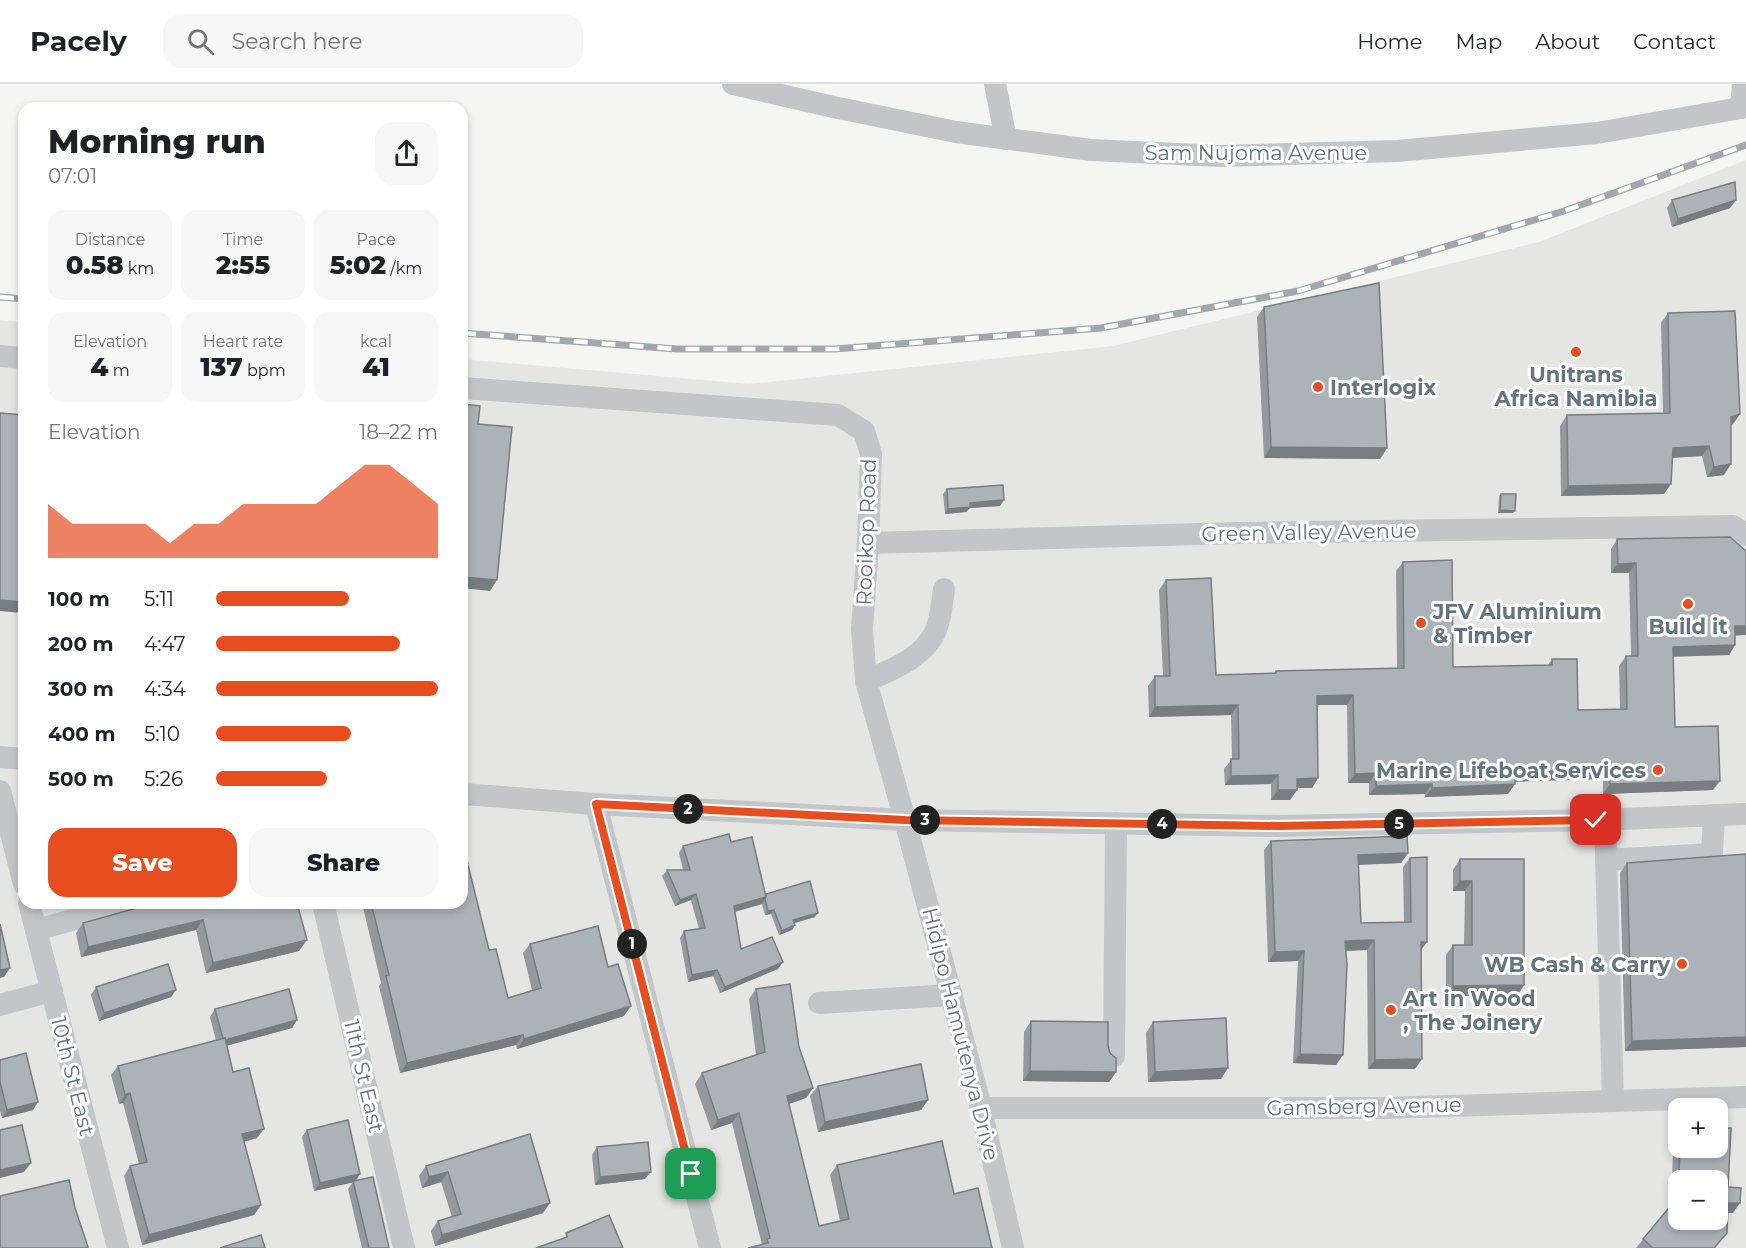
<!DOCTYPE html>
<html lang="en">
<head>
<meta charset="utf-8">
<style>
  body { margin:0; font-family:Montserrat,sans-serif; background:#f6f6f6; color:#202124; height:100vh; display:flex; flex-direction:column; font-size:22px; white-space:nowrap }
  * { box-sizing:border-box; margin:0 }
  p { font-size:20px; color:#757577 }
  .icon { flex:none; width:33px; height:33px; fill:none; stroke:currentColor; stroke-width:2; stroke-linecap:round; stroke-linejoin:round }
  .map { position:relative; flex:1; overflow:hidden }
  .details { position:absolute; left:18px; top:18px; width:450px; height:807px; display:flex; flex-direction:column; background:#fff; border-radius:18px; box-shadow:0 3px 9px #0003 }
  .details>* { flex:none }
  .tools { position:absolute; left:1668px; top:1014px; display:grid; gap:12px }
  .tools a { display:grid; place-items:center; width:60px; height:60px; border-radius:12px; background:#fff; box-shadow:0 3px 9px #0003; font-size:30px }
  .pin { position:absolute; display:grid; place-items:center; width:51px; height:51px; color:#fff; margin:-26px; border-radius:12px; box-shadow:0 3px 9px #0006 }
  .km { position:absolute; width:30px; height:30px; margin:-15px; border-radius:50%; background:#222; color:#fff; font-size:16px; line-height:30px; text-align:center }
  .round { display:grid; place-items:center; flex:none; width:63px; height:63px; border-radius:18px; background:#f6f6f6 }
  .headline { display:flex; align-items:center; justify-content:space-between; height:102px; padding:0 30px }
  h1 { font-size:33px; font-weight:800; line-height:45px }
  .figures { display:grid; grid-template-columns:repeat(3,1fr); gap:9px; height:102px; padding:6px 30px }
  .figures div { display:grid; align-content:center; border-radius:15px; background:#f6f6f6; text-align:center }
  .figures b { font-size:26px; font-weight:800 }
  .figures small { font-size:16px; font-weight:400 }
  .figures p { font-size:16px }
  .chart { height:168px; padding:12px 30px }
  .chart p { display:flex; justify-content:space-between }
  .chart svg { width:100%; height:108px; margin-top:6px; fill:#e64d1f; opacity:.7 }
  .primary-button { display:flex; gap:12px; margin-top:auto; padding:12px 30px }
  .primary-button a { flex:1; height:69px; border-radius:18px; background:#e64d1f; color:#fff; font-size:24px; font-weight:800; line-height:69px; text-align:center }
  .primary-button a+a { background:#f6f6f6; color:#202124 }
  ul { padding:0 30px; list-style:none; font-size:20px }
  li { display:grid; grid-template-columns:96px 72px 1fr; align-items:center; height:45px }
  li i { height:15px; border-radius:8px; background:#e64d1f }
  header { display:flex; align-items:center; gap:36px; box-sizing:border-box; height:84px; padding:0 30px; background:#fff; border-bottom:2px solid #e0e0e0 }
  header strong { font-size:28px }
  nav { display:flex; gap:33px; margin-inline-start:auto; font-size:21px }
  .search { width:420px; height:54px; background:#f6f6f6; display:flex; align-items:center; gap:15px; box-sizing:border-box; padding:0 21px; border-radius:18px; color:#757577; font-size:22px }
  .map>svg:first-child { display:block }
</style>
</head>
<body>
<header>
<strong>Pacely</strong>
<div class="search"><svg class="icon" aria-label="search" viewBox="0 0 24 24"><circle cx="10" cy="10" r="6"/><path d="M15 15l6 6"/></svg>Search here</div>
<nav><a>Home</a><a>Map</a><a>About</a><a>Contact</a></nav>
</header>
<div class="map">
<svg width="1746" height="1164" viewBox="0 0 1746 1164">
  <rect width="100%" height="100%" fill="#f5f5f1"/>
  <!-- built -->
  <path fill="#e5e6e4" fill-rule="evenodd" d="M1746 76V1164H0V236L24 238V819H462V275L749 300 1113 262 1539 158ZM1678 1024H1718V1064H1678ZM1678 1096H1718V1136H1678Z"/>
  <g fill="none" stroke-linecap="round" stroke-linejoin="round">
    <!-- minor -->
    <g stroke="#c2c6c9" stroke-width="22">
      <path d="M733 0 838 24 956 48 1091 66 1220 72 1397 67 1597 49 1746 23"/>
      <path d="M995 0 1006 55"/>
      <path d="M1741 24 1743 0"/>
      <path d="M0 272 24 274"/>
      <path d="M462 304 838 331 864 347 871 370 868 459 862 545 866 597 905 736 978 1012 1013 1164"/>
      <path d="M868 459 1238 449 1733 442 1746 451"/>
      <path d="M866 597C891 586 924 574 936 546 941 534 942 518 944 505"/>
      <path d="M0 673 24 675"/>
      <path d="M0 707 24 800"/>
      <path d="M462 710 596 720 905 736 1278 742 1596 736 1746 730"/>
      <path d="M596 720 710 1164"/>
      <path d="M1605 736 1613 1017"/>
      <path d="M1606 776 1712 770 1714 731"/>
      <path d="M29 819 118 1164"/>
      <path d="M323 819 404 1164"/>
      <path d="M36 846 133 819"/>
      <path d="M819 919 952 911"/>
      <path d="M0 921 52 907"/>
      <path d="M1114 972 1116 739"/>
      <path d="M981 1024H1382L1746 1013"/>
    </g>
    <defs>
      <g id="rail">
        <path d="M0 213 24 215"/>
        <path d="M462 249 677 265H835L1101 244 1298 207 1564 127 1746 61"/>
      </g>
    </defs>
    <!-- rail casing -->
    <use href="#rail" stroke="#a0a7ad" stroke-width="7"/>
    <!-- rail -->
    <use href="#rail" stroke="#fff" stroke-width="4.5" stroke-dasharray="14" stroke-linecap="butt"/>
  </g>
  <!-- wall -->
  <g fill="#939a9e">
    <path d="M1672 116H1736L1730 124 1672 143 1667 124Z"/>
    <path d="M1264 223 1387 364 1380 375 1264 374 1257 233Z"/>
    <path d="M1668 229 1733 340 1731 341 1724 391 1707 393 1702 372 1672 374 1664 410 1561 412 1560 342 1567 331 1663 329 1661 239Z"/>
    <path d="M947 405 1000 422 970 424 966 428 945 430 943 410Z"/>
    <path d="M1501 410 1515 427 1513 429H1498L1499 412Z"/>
    <path d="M1617 455 1746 467V551H1735V561L1729 571 1673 572 1675 643 1713 706 1603 710V695L1515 697V700L1508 710 1425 713V710L1369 711V699H1348L1347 621H1317L1318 694 1312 704H1297V706L1290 716H1271V700L1225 701 1224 685 1232 675 1231 631 1149 633 1148 602 1155 592H1163L1159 506 1166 496 1216 591 1274 589 1276 587 1397 584 1396 487 1403 478 1453 583 1548 581 1552 575 1578 626 1620 625 1619 582 1626 572H1631L1629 489H1611V465Z"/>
    <path d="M1271 757 1408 769 1401 779 1358 781 1361 839 1404 838 1403 783 1410 774 1427 858 1421 866 1415 985H1368L1367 866 1346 867 1336 981 1293 979 1298 877 1268 878 1264 766Z"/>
    <path d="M731 758 766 810 815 833 795 839V841L792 846 779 851 771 830 765 831 762 820 735 828 741 865 778 885 720 909 713 892 688 898 680 854 684 847 699 845 691 816 675 822 662 792 667 786H683L679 769 683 762Z"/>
    <path d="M1460 775H1524V901L1517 912H1446V871L1453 861H1464L1465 807H1453V786Z"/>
    <path d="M1627 779 1746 963 1625 967 1620 789Z"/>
    <path d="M148 819 299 867 206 889 196 846 81 873 76 849 83 839 144 822Z"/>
    <path d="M362 819H462L489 866 508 914 532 906 523 869 530 860 608 883 624 932 517 965 516 961 400 989 379 902 381 899Z"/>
    <path d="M96 903 176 906 171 913 99 937 91 911Z"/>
    <path d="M756 905 799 963 813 1004 806 1014 789 1020 819 1142 840 1137 830 1091 837 1081 954 1110 762 1161 732 1039 711 1046 695 1000 702 989 756 971 749 915Z"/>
    <path d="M215 925 297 936 292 944 226 962 233 988 257 1054 244 1058 261 1121 254 1131 142 1161 124 1092 130 1082 139 1080 123 1019 119 1020 111 991 118 982 216 957 210 933Z"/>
    <path d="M1031 937 1108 962 1116 988 1109 998 1023 997 1024 948Z"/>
    <path d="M1153 938 1228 984 1221 995 1148 998 1146 949Z"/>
    <path d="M0 976 33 1026 2 1034 0 1027Z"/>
    <path d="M818 1002 928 1016 921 1026 818 1048 810 1012Z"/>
    <path d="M1678 1036V1064H1718L1728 1103 1733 1129H1727L1719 1159 1715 1164H1636L1671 1121 1674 1041Z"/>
    <path d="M307 1046 356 1097 389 1164H362L348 1105 353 1098 314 1107 302 1053Z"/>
    <path d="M530 1050 543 1129 435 1162 431 1147 438 1137 452 1133 441 1098 422 1104 419 1092 426 1082Z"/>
    <path d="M597 1063 645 1095 595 1101 592 1071Z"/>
  </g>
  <!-- shaded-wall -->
  <g fill="#787d81">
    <path d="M1736 116 1730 124 1672 143 1678 135Z"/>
    <path d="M1740 330 1733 340 1724 344 1731 333Z"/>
    <path d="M1709 362 1702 372 1666 374 1673 364Z"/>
    <path d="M1271 363 1387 364 1380 375 1264 374Z"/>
    <path d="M1731 380 1724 391 1707 393 1714 383Z"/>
    <path d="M1671 400 1664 410 1561 412 1568 402Z"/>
    <path d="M1004 416 1000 422 970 424 966 428 945 430 948 425 970 419Z"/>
    <path d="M1500 426 1515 427 1513 429H1498Z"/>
    <path d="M1636 479 1629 489H1611L1618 480Z"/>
    <path d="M462 493 497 496 490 507 462 504Z"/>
    <path d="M0 516 24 518V526L22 529 0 527Z"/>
    <path d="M1735 542H1746V551L1728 552Z"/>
    <path d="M1735 561 1729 571 1667 573 1673 563Z"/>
    <path d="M1353 611 1347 621H1310L1317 612Z"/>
    <path d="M1238 621 1231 631 1149 633 1155 623Z"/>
    <path d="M1609 686 1603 695 1508 698 1515 688Z"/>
    <path d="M1376 689 1369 699H1348L1355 690Z"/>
    <path d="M1278 691 1271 700 1225 701 1231 692Z"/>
    <path d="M1318 694 1312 704H1290L1297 695Z"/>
    <path d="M1720 697 1713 706 1603 710 1610 700Z"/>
    <path d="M1432 700 1425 710 1369 711 1376 702Z"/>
    <path d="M1515 700 1508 710 1425 713 1432 704Z"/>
    <path d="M1278 706H1297L1290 716H1271Z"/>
    <path d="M1408 769 1401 779 1351 781 1358 771Z"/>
    <path d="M1460 797H1472L1465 807H1453Z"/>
    <path d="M696 810 691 816 675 822 680 816Z"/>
    <path d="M766 813 762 820 729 829 734 822Z"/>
    <path d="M70 819H83L67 823Z"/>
    <path d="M774 826 771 830 765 831 768 827Z"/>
    <path d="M818 829 815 833 790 840 793 836Z"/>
    <path d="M203 836 196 846 81 873 88 863Z"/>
    <path d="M795 841 792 846 779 851 782 847Z"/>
    <path d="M307 856 299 867 206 889 213 879Z"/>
    <path d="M1374 856 1367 866 1339 867 1345 857Z"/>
    <path d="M1421 858H1427L1420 867Z"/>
    <path d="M1304 867 1298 877 1268 878 1275 868Z"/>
    <path d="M783 878 778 885 720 909 725 903Z"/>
    <path d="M10 884 4 893 0 894V886Z"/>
    <path d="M717 886 713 892 688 898 692 891Z"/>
    <path d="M1524 901 1517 912H1446L1453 902Z"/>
    <path d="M176 906 171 913 99 937 104 929Z"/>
    <path d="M631 922 624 932 517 965 524 955Z"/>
    <path d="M297 936 292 944 218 964 223 956Z"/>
    <path d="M523 951 516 961 400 989 407 979Z"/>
    <path d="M1746 953V963L1625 967 1632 957Z"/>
    <path d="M1300 970 1343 971 1336 981 1293 979Z"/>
    <path d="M1422 975 1415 985H1368L1375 976Z"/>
    <path d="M1228 984 1221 995 1148 998 1155 988Z"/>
    <path d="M1030 987 1116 988 1109 998 1023 997Z"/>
    <path d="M813 1004 806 1014 780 1023 787 1012Z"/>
    <path d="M130 1009 123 1019 119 1020 125 1011Z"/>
    <path d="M928 1016 921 1026 818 1048 825 1038Z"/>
    <path d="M38 1018 33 1026 2 1034 7 1026Z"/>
    <path d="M739 1029 732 1039 711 1046 718 1036Z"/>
    <path d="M264 1045 257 1054 235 1060 242 1050Z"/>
    <path d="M31 1079 24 1088 0 1094V1086Z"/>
    <path d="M448 1088 441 1098 422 1104 429 1093Z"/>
    <path d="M651 1088 645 1095 595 1101 600 1093Z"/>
    <path d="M360 1090 355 1098 314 1107 320 1099Z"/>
    <path d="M550 1119 543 1129 435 1162 442 1151Z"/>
    <path d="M1728 1119H1740L1733 1129H1721Z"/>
    <path d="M261 1121 254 1131 142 1161 149 1151Z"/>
  </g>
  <!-- building -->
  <g fill="#abb3b8" stroke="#787d81" stroke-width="1.5" fill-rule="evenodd">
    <path d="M1735 98 1736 116 1678 135 1672 116Z"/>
    <path d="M1379 199 1387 364 1271 363 1264 223Z"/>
    <path d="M1735 227 1740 330 1731 333V380L1714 383 1709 362 1673 364 1671 400 1568 402 1567 331 1670 329 1668 229Z"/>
    <path d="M462 320 480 322 478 340 512 343 497 496 462 493Z"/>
    <path d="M0 329 24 331V518L0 516Z"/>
    <path d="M1003 401 1004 416 970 419V423L948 425 947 405Z"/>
    <path d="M1501 410H1516L1515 427 1500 426Z"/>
    <path d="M1730 453 1746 467V542H1735V561L1673 563 1675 643 1718 642 1720 697 1610 700 1609 686 1515 688V700L1432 704V700L1376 702V689L1355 690 1353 611 1317 612 1318 694 1297 695V706H1278V691L1231 692V675H1239L1238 621 1155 623V592H1170L1166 496 1211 494 1216 591 1276 589V587L1404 584 1403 478 1452 476 1453 583 1552 581V575H1577L1578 626 1627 625 1626 572H1638L1636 479 1618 480 1617 455Z"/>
    <path d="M729 750 731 758 752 753 766 813 734 822 741 865 772 853 783 878 725 903 717 886 692 891 684 847 705 844 696 810 680 816 667 786H690L683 762Z"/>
    <path d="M1407 752 1408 769 1358 771 1361 839 1411 838 1410 774 1427 773V858H1421L1422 975 1375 976 1374 856 1345 857 1347 880 1343 971 1300 970 1304 867 1275 868 1271 757Z"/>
    <path d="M1746 770V953L1632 957 1627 779Z"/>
    <path d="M1460 775H1524V901L1453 902V861H1472V797H1460Z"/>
    <path d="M467 777 489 866 496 865 508 914 541 904 530 860 598 842 608 883 618 880 631 922 524 955 523 951 407 979 386 892 389 891 371 819H462V778Z"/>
    <path d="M810 797 818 829 793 836 795 841 782 847 774 826 768 827 765 815 766 813V810Z"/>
    <path d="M148 819H297L307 856 213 879 203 836 88 863 83 839 144 822Z"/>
    <path d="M0 840 10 884 0 886Z"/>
    <path d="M168 880 176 906 104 929 96 903Z"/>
    <path d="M790 900 799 963 813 1004 787 1012 819 1142 849 1135 837 1081 942 1057 954 1110 978 1104 992 1164H748L768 1159 767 1155 770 1154 739 1029 718 1036 702 989 765 968 756 905Z"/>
    <path d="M289 905 297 936 225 956V954L223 955 215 925Z"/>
    <path d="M1226 934 1228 984 1155 988 1153 938Z"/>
    <path d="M1031 937 1108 938V962L1110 969 1116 974V988L1030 987Z"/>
    <path d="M225 954 233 988 249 984 264 1045 242 1050 261 1121 149 1151 130 1082 147 1078 130 1009 125 1011 118 982Z"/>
    <path d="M26 969 38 1018 7 1026 0 998V976Z"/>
    <path d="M921 980 928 1016 825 1038 818 1002Z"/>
    <path d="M348 1036 360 1090 320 1099 307 1046Z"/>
    <path d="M22 1041 31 1079 0 1086V1046Z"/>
    <path d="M1718 1044H1731L1728 1103 1741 1104 1740 1119H1728L1727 1149 1714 1164H1653L1643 1155 1678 1113 1680 1064H1718ZM1678 1096H1718V1136H1678Z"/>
    <path d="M530 1050 550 1119 442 1151 438 1137 461 1130 448 1088 429 1093 426 1082Z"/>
    <path d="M648 1058 651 1088 600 1093 597 1063Z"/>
    <path d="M373 1093 389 1164H369L353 1097Z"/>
    <path d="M69 1096 75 1124 88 1163 85 1164H0V1112Z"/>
    <path d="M609 1131 623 1164H536L567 1153 566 1149Z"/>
    <path d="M261 1151 265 1164H220Z"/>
  </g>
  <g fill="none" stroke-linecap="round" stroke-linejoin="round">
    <defs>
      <path id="route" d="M691 1090 596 720 905 736 1278 742 1596 736"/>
    </defs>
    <!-- route casing -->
    <use href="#route" stroke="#fff" stroke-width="12"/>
    <!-- route -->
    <use href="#route" stroke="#e64d1f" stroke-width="8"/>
  </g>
  <!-- markers -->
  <g fill="#e64d1f" stroke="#fff" stroke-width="2">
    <circle cx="1576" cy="268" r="6"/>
    <circle cx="1318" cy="303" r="6"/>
    <circle cx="1688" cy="520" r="6"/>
    <circle cx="1421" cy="539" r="6"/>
    <circle cx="1658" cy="686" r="6"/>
    <circle cx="1682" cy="880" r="6"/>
    <circle cx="1391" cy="926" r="6"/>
  </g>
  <g text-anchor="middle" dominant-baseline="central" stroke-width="6" stroke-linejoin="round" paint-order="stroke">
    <!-- street labels -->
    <g font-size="21" fill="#637583" stroke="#fff">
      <text x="1256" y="68">Sam Nujoma Avenue</text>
      <text transform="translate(866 448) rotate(-88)">Rooikop Road</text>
      <text transform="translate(1309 448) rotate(-1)">Green Valley Avenue</text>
      <text transform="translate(961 950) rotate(76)">Hidipo Hamutenya Drive</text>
      <text transform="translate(73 992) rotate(76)">10th St East</text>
      <text transform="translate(364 992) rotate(77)">11th St East</text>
      <text transform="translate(1364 1022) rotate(-1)">Gamsberg Avenue</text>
    </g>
    <!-- poi labels -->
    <g font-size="21" font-weight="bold" fill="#637583" stroke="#fff" text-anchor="start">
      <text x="1576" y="290" text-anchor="middle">Unitrans<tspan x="1576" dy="24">Africa Namibia</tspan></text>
      <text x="1330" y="303">Interlogix</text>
      <text x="1433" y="527">JFV Aluminium<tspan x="1433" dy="24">&amp; Timber</tspan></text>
      <text x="1688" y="542" text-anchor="middle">Build it</text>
      <text x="1646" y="686" text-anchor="end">Marine Lifeboat Services</text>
      <text x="1670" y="880" text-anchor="end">WB Cash &amp; Carry</text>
      <text x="1403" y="914">Art in Wood<tspan x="1403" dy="24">, The Joinery</tspan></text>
    </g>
  </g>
</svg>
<div class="tools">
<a>+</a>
<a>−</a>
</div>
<div class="pin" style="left:691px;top:1090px;background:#1e9e55"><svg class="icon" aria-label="arrive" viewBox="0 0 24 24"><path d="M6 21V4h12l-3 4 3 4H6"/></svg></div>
<div class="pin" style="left:1596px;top:736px;background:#d93025"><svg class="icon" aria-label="check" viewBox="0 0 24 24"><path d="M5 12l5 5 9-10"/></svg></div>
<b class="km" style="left:632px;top:860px">1</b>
<b class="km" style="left:688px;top:725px">2</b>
<b class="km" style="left:925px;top:736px">3</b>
<b class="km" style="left:1162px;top:740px">4</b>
<b class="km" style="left:1399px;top:740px">5</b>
<section class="details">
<div class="headline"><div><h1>Morning run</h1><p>07:01</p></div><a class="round"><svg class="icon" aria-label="share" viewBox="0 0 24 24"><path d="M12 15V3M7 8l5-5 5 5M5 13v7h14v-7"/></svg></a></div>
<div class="figures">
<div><p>Distance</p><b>0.58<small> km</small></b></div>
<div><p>Time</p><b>2:55</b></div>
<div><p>Pace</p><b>5:02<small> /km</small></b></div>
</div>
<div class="figures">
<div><p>Elevation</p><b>4<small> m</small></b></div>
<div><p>Heart rate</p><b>137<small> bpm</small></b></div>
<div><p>kcal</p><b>41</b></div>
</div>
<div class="chart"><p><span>Elevation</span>18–22 m</p>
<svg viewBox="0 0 160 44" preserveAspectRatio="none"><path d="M0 44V22L10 30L20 30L30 30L40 30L50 38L60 30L70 30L80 22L90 22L100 22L110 22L120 14L130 6L140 6L150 14L160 22V44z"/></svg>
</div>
<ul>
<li><b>100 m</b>5:11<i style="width:60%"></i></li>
<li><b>200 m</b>4:47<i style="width:83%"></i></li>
<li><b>300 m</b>4:34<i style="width:100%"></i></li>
<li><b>400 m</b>5:10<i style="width:61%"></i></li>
<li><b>500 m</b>5:26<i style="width:50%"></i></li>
</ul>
<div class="primary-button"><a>Save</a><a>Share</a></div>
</section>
</div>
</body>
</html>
